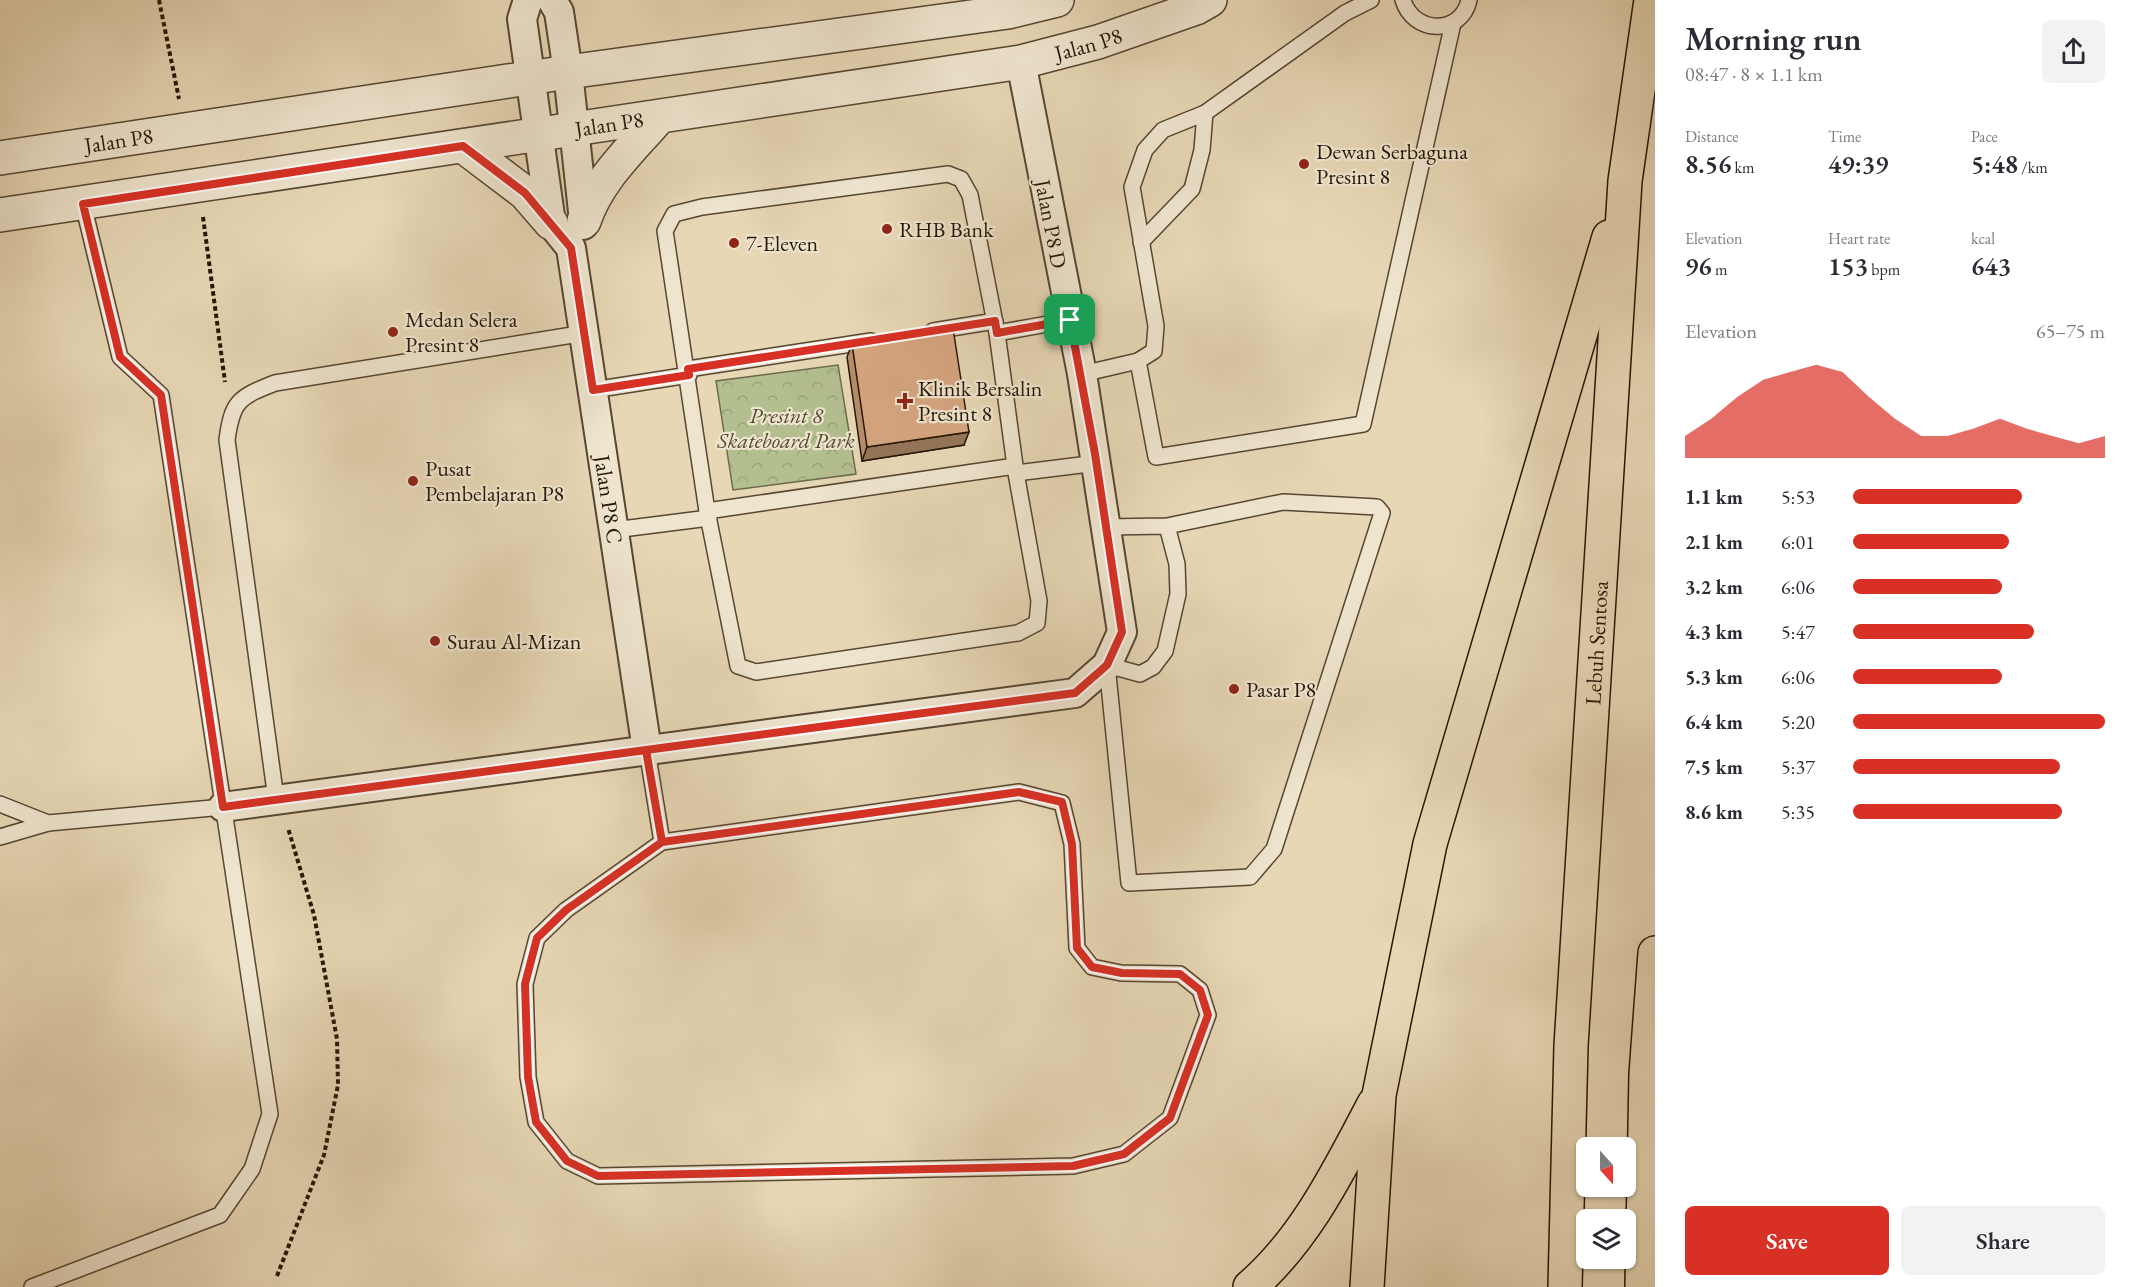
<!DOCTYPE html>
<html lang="en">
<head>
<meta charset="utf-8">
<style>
  body { margin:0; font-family:"EB Garamond",serif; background:#f2f2f3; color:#2b2b33; height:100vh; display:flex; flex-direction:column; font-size:22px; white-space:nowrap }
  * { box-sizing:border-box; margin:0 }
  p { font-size:20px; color:#7c7c81 }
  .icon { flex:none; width:33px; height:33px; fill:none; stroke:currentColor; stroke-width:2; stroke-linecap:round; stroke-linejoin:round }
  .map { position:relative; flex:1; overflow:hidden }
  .sheet { display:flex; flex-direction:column; background:#fff; width:480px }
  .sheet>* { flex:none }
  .needle { width:39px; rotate:159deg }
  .tools { position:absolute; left:1576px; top:1137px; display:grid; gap:12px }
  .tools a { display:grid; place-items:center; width:60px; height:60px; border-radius:9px; background:#fff; box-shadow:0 2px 4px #0004; font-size:30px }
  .pin { position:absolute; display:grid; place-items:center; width:51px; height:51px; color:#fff; margin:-26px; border-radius:12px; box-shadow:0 3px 9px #0006 }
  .round { display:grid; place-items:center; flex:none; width:63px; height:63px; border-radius:9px; background:#f2f2f3 }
  .headline { display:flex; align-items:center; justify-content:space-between; height:102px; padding:0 30px }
  h1 { font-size:33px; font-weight:600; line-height:45px }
  .figures { display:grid; grid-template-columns:repeat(3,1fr); gap:9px; height:102px; padding:6px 30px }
  .figures div { display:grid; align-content:center }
  .figures b { font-size:26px; font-weight:600 }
  .figures small { font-size:16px; font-weight:400 }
  .figures p { font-size:16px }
  .chart { height:168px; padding:12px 30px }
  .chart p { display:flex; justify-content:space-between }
  .chart svg { width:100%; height:108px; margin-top:6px; fill:#d93025; opacity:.7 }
  .primary-button { display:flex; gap:12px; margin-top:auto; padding:12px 30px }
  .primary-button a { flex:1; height:69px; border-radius:9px; background:#d93025; color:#fff; font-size:24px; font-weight:600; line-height:69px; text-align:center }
  .primary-button a+a { background:#f2f2f3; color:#2b2b33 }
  ul { padding:0 30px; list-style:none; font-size:20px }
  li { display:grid; grid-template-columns:96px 72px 1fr; align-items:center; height:45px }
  li i { height:15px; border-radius:8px; background:#d93025 }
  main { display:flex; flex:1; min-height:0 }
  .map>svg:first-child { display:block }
</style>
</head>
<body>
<main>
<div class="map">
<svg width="1655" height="1287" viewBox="0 0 1655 1287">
  <defs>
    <pattern id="park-crowns" width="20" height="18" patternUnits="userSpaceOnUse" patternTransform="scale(1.5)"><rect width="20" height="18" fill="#b3bf8f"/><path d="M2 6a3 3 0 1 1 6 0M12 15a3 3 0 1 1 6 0" fill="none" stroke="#9aa37a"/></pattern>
  </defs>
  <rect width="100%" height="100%" fill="#e7d7b5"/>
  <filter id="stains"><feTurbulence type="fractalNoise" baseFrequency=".00333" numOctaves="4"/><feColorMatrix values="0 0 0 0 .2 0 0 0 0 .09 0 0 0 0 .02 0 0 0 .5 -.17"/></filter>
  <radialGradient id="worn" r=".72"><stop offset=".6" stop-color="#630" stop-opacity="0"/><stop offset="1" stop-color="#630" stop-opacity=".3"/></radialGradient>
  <!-- park -->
  <path fill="url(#park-crowns)" stroke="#6c6a4a" stroke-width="1.5" d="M838 365 856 474 733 490 716 381Z"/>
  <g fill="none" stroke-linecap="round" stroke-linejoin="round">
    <defs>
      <g id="service">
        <path d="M1403 0C1413 34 1461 36 1469 0"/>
        <path d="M948 174 961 179 970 195 997 333 1016 473 1039 601 1037 623 1018 633 756 672 738 666 707 511 665 231 674 214 702 207Z"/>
        <path d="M1141 242 1192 189 1202 150 1205 113"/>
        <path d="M933 331 995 321"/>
        <path d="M997 333 1070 320"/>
        <path d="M1138 361 1156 457 1363 424 1453 23"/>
        <path d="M688 369 871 341"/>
        <path d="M1082 374 1138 361 1154 351 1156 326 1132 187 1145 150 1163 130 1205 113 1345 13 1371 0"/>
        <path d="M593 390 689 375"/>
        <path d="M1016 473 1097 463"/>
        <path d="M707 511 1015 466"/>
        <path d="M1105 527 1167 526 1283 502 1377 507 1382 513 1274 849 1250 877 1129 883 1107 665 1140 674 1153 667 1165 651 1178 594 1177 564 1167 526"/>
        <path d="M614 530 709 518"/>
        <path d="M647 750 662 842"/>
        <path d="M1019 792 1062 803 1072 844 1077 948 1092 967 1121 973 1180 974 1200 990 1208 1015 1170 1118 1124 1154 1073 1166 598 1176 567 1161 536 1122 528 1077 525 984 537 938 566 910 662 842Z"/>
        <path d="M276 799 227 440C232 401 239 397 275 383L585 333"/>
        <path d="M0 804 48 823"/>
        <path d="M0 837 48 823 223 807"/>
        <path d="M32 1287 220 1215 252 1169 270 1114 161 395 120 357 83 204"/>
      </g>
      <g id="minor">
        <path id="s1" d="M528 0 522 19 551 223 571 248 647 750"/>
        <path d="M552 0 559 12 568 72 584 221 583 225"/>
        <path d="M223 807 1075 693 1107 665 1122 632 1082 374 1021 62"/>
      </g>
      <g id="tertiary">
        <path d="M463 146 525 193 551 223"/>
        <path id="s2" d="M0 158 568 72 1008 12 1057 0"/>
        <path id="s3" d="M0 215 1021 62 1098 42 1196 8 1210 0"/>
        <path d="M584 221C598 179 631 150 659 117"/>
      </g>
      <g id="primary">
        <path d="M1250 1287C1306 1239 1340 1168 1374 1104"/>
        <path d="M1367 1287 1379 1095 1430 844 1609 237"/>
        <path id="s4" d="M1565 1287 1571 1046 1625 181 1651 0"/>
        <path d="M1642 1287 1646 1074 1655 953"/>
      </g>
    </defs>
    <!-- service casing -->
    <use href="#service" stroke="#564632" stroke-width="18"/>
    <!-- minor casing -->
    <use href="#minor" stroke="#564632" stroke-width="32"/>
    <!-- tertiary casing -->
    <use href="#tertiary" stroke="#564632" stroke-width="36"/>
    <!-- primary casing -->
    <use href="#primary" stroke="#251606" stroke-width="36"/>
    <!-- path -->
    <g stroke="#251606" stroke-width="4" stroke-dasharray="4.5 3" stroke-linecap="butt">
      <path d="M159 0 179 99"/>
      <path d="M203 217 225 382"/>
      <path d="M277 1276 324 1155 338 1085 337 1039 314 915 288 828"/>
    </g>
    <!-- service -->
    <use href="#service" stroke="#efe5cf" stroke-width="15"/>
    <!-- minor -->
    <use href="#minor" stroke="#efe5cf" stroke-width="28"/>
    <!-- tertiary -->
    <use href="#tertiary" stroke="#efe5cf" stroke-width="33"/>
    <!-- primary -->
    <use href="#primary" stroke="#e7d7b5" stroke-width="33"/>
  </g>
  <!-- wall -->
  <path fill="#b78e6d" stroke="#251606" stroke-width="1.5" d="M852 344 964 445 862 461 847 357Z"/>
  <!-- shaded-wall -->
  <path fill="#957459" stroke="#251606" stroke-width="1.5" d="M969 432 964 445 862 461 867 447Z"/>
  <!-- building -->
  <path fill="#d5a57f" stroke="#251606" stroke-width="1.5" d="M953 328 969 432 867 447 852 344Z"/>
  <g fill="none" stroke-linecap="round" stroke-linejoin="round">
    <defs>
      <path id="route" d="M1070 320 997 333 995 321 688 369 689 375 593 390 571 248 525 193 463 146 83 204 120 357 161 395 223 807 646 750 662 842 566 910 537 938 525 984 528 1077 536 1122 567 1161 598 1176 1073 1166 1124 1154 1170 1118 1208 1015 1200 990 1180 974 1122 973 1092 967 1077 948 1072 844 1062 802 1019 792 662 842 646 750 1075 693 1107 665 1122 632 1095 454 1070 320"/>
    </defs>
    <!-- route casing -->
    <use href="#route" stroke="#fff" stroke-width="12"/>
    <!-- route -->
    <use href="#route" stroke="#d93025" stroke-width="8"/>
  </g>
  <!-- markers -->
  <g fill="#8f2418" stroke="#efe5cf" stroke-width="2">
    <circle cx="1304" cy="164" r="6"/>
    <circle cx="887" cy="229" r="6"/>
    <circle cx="734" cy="243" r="6"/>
    <circle cx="393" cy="332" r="6"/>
    <path d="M902 392h6v6h6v6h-6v6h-6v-6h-6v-6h6z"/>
    <circle cx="413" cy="481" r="6"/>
    <circle cx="435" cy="641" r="6"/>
    <circle cx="1234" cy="689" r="6"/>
  </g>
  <g text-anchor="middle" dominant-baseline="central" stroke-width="4.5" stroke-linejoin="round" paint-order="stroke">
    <!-- street labels -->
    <g font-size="22" fill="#251606" stroke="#efe5cf">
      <text stroke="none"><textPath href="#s3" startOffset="1102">Jalan P8</textPath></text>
      <text stroke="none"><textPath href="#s3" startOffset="616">Jalan P8</textPath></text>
      <text stroke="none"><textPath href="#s2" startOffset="120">Jalan P8</textPath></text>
      <text transform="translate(1051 224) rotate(79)">Jalan P8 D</text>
      <text stroke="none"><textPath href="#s1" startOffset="512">Jalan P8 C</textPath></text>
      <text stroke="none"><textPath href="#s4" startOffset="645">Lebuh Sentosa</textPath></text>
    </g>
    <!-- poi labels -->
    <g font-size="22" fill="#251606" stroke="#efe5cf" text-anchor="start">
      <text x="1316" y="151">Dewan Serbaguna<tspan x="1316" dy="25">Presint 8</tspan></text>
      <text x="899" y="229">RHB Bank</text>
      <text x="746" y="243">7-Eleven</text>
      <text x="405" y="319">Medan Selera<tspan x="405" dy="25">Presint 8</tspan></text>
      <text x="918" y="388">Klinik Bersalin<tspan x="918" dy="25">Presint 8</tspan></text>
      <text x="425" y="468">Pusat<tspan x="425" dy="25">Pembelajaran P8</tspan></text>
      <text x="447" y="641">Surau Al-Mizan</text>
      <text x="1246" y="689">Pasar P8</text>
    </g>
    <!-- park labels -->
    <g font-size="22" font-style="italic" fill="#50492f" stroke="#efe5cf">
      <text x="786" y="415">Presint 8<tspan x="786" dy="25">Skateboard Park</tspan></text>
    </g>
  </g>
  <rect width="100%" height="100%" filter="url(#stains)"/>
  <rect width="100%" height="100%" fill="url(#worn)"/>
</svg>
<div class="tools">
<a><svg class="needle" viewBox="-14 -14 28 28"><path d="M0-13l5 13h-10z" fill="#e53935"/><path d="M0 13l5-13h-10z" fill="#7c7c81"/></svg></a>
<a><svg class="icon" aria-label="layers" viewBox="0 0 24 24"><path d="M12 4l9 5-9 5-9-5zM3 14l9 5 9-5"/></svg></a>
</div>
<div class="pin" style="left:1070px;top:320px;background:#1e9e55"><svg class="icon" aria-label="arrive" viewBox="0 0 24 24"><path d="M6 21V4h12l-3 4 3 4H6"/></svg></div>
</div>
<section class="sheet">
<div class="headline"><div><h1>Morning run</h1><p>08:47 · 8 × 1.1 km</p></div><a class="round"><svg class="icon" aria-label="share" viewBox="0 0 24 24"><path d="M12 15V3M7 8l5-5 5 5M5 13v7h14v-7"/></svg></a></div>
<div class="figures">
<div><p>Distance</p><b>8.56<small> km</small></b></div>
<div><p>Time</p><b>49:39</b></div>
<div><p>Pace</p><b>5:48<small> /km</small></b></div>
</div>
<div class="figures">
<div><p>Elevation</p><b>96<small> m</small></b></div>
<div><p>Heart rate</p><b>153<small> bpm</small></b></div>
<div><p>kcal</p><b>643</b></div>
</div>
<div class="chart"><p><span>Elevation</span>65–75 m</p>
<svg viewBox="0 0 160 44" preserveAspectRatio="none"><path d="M0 44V35L10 28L20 19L30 12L40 9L50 6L60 9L70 19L80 28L90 35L100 35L110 32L120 28L130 32L140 35L150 38L160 35V44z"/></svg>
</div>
<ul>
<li><b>1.1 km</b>5:53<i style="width:67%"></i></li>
<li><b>2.1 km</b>6:01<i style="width:62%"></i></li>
<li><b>3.2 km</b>6:06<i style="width:59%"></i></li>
<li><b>4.3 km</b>5:47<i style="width:72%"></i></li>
<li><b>5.3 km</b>6:06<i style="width:59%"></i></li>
<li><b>6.4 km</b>5:20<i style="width:100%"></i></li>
<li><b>7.5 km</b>5:37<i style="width:82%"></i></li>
<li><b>8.6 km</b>5:35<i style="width:83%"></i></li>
</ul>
<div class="primary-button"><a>Save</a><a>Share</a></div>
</section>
</main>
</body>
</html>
